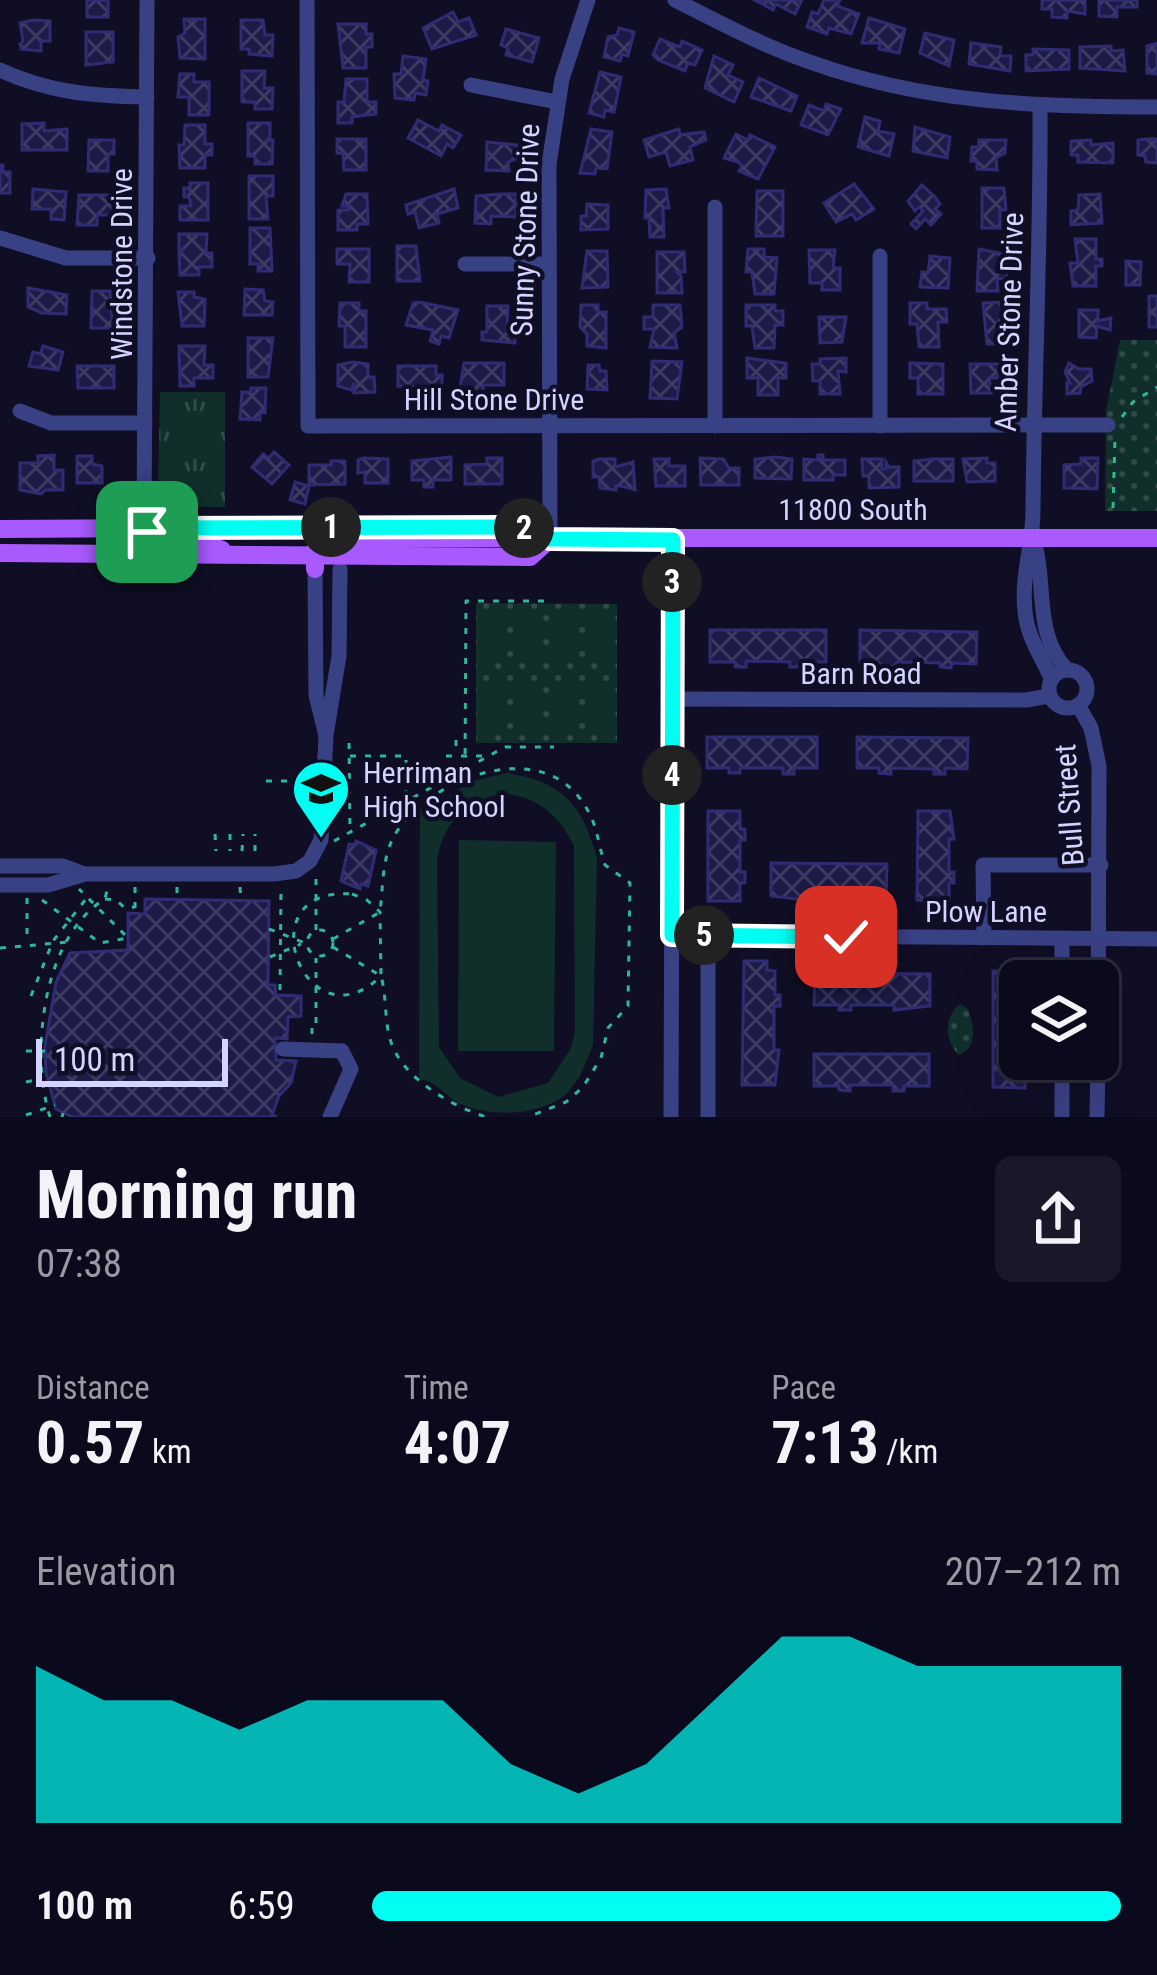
<!DOCTYPE html>
<html lang="en">
<head>
<meta charset="utf-8">
<style>
  body { margin:0; font-family:"Roboto Condensed",sans-serif; background:#191829; color:#f1f3f6; height:100vh; display:flex; flex-direction:column; font-size:45px; white-space:nowrap }
  * { box-sizing:border-box; margin:0 }
  p { font-size:39px; color:#9a9aa3 }
  .icon { flex:none; width:66px; height:66px; fill:none; stroke:currentColor; stroke-width:2; stroke-linecap:round; stroke-linejoin:round }
  .map { position:relative; height:1117px; overflow:hidden }
  .panel { display:flex; flex-direction:column; background:#0b0a1c; flex:1 }
  .panel>* { flex:none }
  .fabs { position:absolute; left:999px; top:960px; display:grid; gap:24px }
  .fabs a { display:grid; place-items:center; width:120px; height:120px; border-radius:18px; background:#0b0a1c; box-shadow:0 12px 48px #0002,0 0 0 3px #2b2b3b; font-size:60px }
  .scale { position:absolute; left:36px; bottom:30px; width:192px; box-sizing:border-box; padding-left:12px; border:6px solid #d3d4ff; border-top:0; font-size:33px; line-height:42px; white-space:nowrap; color:#d3d4ff; -webkit-text-stroke:9px #0f0e25; paint-order:stroke }
  .pin { position:absolute; display:grid; place-items:center; width:102px; height:102px; color:#fff; margin:-51px; border-radius:24px; box-shadow:0 6px 18px #0006 }
  .km { position:absolute; width:60px; height:60px; margin:-30px; border-radius:50%; background:#222; color:#fff; font-size:33px; line-height:60px; text-align:center }
  .round { display:grid; place-items:center; flex:none; width:126px; height:126px; border-radius:18px; background:#191829 }
  .head { display:flex; align-items:center; justify-content:space-between; height:204px; padding:0 36px }
  h1 { font-size:66px; font-weight:700; line-height:90px }
  .stats { display:grid; grid-template-columns:repeat(3,1fr); gap:18px; height:204px; padding:12px 36px }
  .stats div { display:grid; align-content:center }
  .stats b { font-size:60px; font-weight:700 }
  .stats small { font-size:33px; font-weight:400 }
  .stats p { font-size:33px }
  .chart { height:336px; padding:24px 36px }
  .chart p { display:flex; justify-content:space-between }
  .chart svg { width:100%; height:216px; margin-top:12px; fill:#00fef3; opacity:.7 }
  ul { padding:0 36px; list-style:none; font-size:39px }
  li { display:grid; grid-template-columns:192px 144px 1fr; align-items:center; height:90px }
  li i { height:30px; border-radius:15px; background:#00fef3 }
  .map>svg:first-child { display:block }
</style>
</head>
<body>
<div class="map">
<svg width="1157" height="1117" viewBox="0 0 1157 1117">
  <defs>
    <pattern id="grass-tufts" width="24" height="20" patternUnits="userSpaceOnUse" patternTransform="scale(3)"><rect width="24" height="20" fill="#112f2a"/><path d="M3 7l-1-3M5 7V3M7 7l1-3M15 17l-1-3M17 17v-4M19 17l1-3" fill="none" stroke="#334c4a"/></pattern>
    <pattern id="park-dots" width="8" height="8" patternUnits="userSpaceOnUse" patternTransform="scale(3)"><rect width="8" height="8" fill="#112f2a"/><path d="M2 2h.1M6 6h.1" fill="none" stroke="#334c4a" stroke-width="1.8" stroke-linecap="round"/></pattern>
    <pattern id="building-cross-hatch" width="8" height="8" patternUnits="userSpaceOnUse" patternTransform="scale(3)"><rect width="8" height="8" fill="#1d1a47"/><path d="M0 0l8 8M0 8l8-8" fill="none" stroke="#3d3a63"/></pattern>
  </defs>
  <rect width="100%" height="100%" fill="#0f0e25"/>
  <!-- grass -->
  <path fill="url(#grass-tufts)" d="M160 392H225V507H168L158 496Z"/>
  <!-- park -->
  <g fill="url(#park-dots)">
    <path d="M1120 340H1157V511H1105L1106 411Z"/>
    <path d="M476 603 617 604V743H476Z"/>
    <path d="M960 1004 968 1009C974 1025 978 1048 959 1055 945 1041 943 1017 960 1004Z"/>
  </g>
  <!-- pitch -->
  <g fill="#112f2a" fill-rule="evenodd">
    <path d="M483 615H505L504 661H483Z"/>
    <path d="M518 615H540V662L518 661Z"/>
    <path d="M555 615H576V662L554 661Z"/>
    <path d="M590 615 611 616V662H589Z"/>
    <path d="M483 686H505L504 733 482 732Z"/>
    <path d="M518 686H540L539 733 518 732Z"/>
    <path d="M554 686H576V733L554 732Z"/>
    <path d="M589 686 611 687V733H589Z"/>
    <path d="M507 773C563 782 581 803 597 857L593 1045C586 1063 580 1081 565 1095 537 1117 490 1117 458 1103 442 1093 439 1083 419 1079L420 809 436 807 468 782ZM503 793C539 798 558 814 574 846L575 1031 571 1048 548 1083 498 1097 460 1078 439 1047 437 861C443 821 465 803 503 793Z"/>
    <path d="M459 840 556 842 554 1051H458Z"/>
  </g>
  <!-- building -->
  <g fill="url(#building-cross-hatch)" stroke="#302c73" stroke-width="3">
    <rect x="87" y="0" width="21" height="17"/>
    <path d="M755 0H802L795 14 776 4 773 10Z"/>
    <path d="M824 0H840L837 6 859 14 851 34 829 28 827 34 807 27 812 12 818 14Z"/>
    <path d="M1042 0H1085V14L1067 11V18L1052 17V9H1042Z"/>
    <path d="M1099 0H1137V7H1117V17L1099 16Z"/>
    <path d="M453 12 458 22 469 18 476 35 432 49 423 28Z"/>
    <path d="M869 18 905 29 899 53 879 49 880 43H862Z"/>
    <path d="M184 19H205V59L180 58 178 37 185 33Z"/>
    <path d="M33 20 50 21V41H41V51L21 49 20 44 23 41 20 23Z"/>
    <path d="M241 20H263L265 35H273L272 56 249 54V49H241Z"/>
    <path d="M338 24H366V34H372V47H366V68H343Z"/>
    <path d="M619 28 634 32 628 56 622 54 620 61 604 57 608 37 617 35Z"/>
    <path d="M506 29 539 38 532 62 506 55 508 48 501 45Z"/>
    <path d="M86 32H113V62L86 65Z"/>
    <path d="M925 33 954 40 949 66 920 53Z"/>
    <path d="M660 39 680 47 682 41 702 50 695 65 688 63 685 71 658 60 653 55Z"/>
    <path d="M971 43 1001 47 1000 56H1011L1010 71 969 64Z"/>
    <path d="M1157 43V74L1147 73V46Z"/>
    <path d="M1111 46V51L1123 50 1125 71 1080 68V47Z"/>
    <path d="M1033 49 1069 50V69L1026 71V55H1033Z"/>
    <path d="M403 56 426 59 423 80 428 81 426 95 415 93 414 100 395 98 394 74H401Z"/>
    <path d="M714 56 733 65 728 75 743 82 734 102 705 88Z"/>
    <path d="M242 71H265L264 88H273L272 109H255V102H242Z"/>
    <path d="M600 72 621 77 614 112 605 110 604 117 589 113Z"/>
    <path d="M180 74H194V82H209V115H189V97H178Z"/>
    <path d="M759 78 797 96 791 111 751 97Z"/>
    <path d="M346 79H367V102H376V114L352 117V123H338V102H344Z"/>
    <path d="M826 104 841 109 828 135 801 125 809 105 824 111Z"/>
    <path d="M865 117 880 121 878 131 894 134 889 156 858 147Z"/>
    <path d="M418 120 439 131 442 125 461 135 453 148 447 144 441 156 408 138Z"/>
    <path d="M44 123V131L67 129V150H22V124Z"/>
    <path d="M248 123H270V139L266 140H273L272 164H255V156H248Z"/>
    <path d="M185 125H205V144H212V155H205V168H180L179 145H184Z"/>
    <path d="M915 127 950 137 947 158 913 151Z"/>
    <path d="M591 129 612 132 607 169 596 168 595 174 580 173Z"/>
    <path d="M679 129 680 135 704 132 706 140 690 147 693 160 670 166 666 152 649 157 644 140Z"/>
    <path d="M736 134 748 140 750 135 775 147 758 179 739 171 742 166 738 162 724 158Z"/>
    <path d="M337 139H366V170H344L343 153H337Z"/>
    <path d="M1146 139H1157V163L1146 162 1145 156 1138 155V140Z"/>
    <path d="M89 140H114V154H108V171H88Z"/>
    <path d="M979 140H1006L1005 153 996 158 997 170 977 169V161H971L972 147H979Z"/>
    <path d="M1091 140V145L1113 143V163L1078 162V155H1071V141Z"/>
    <path d="M487 142 517 145 516 159 508 162 509 171 486 170Z"/>
    <path d="M0 165H3V172H10V193H0Z"/>
    <path d="M249 176H273V196H266L268 219H249Z"/>
    <path d="M190 183H208V220H180V206H191L189 197H184V188H190Z"/>
    <path d="M854 184 874 209 856 220 852 214 836 222 824 203Z"/>
    <path d="M922 185 935 197 940 204 935 209 941 214 931 225 925 219 916 229 911 224 923 211 919 207 915 211 908 201Z"/>
    <path d="M982 188H1004L1006 210H1000V228H982Z"/>
    <path d="M33 189 66 192 64 220 51 219V209H32Z"/>
    <path d="M454 189 458 208 437 214 439 223 419 228 415 212 408 214 406 205Z"/>
    <path d="M666 189 669 208H663L664 237H650L649 218H645L646 190Z"/>
    <path d="M757 191H783V236H756Z"/>
    <path d="M346 194H367L368 224H357V230H338V210H349V206H342Z"/>
    <path d="M500 194H516V217L491 216V224L475 223 476 196Z"/>
    <path d="M1100 194 1102 223 1071 225V211L1078 210 1079 195Z"/>
    <path d="M79 195H114V215H97V225H77Z"/>
    <path d="M587 204 608 205V229L581 230V216H586Z"/>
    <path d="M250 228H270L272 271H258V264H250Z"/>
    <path d="M179 234H207L206 253H212V267H199V275H180L179 252 183 249H179Z"/>
    <path d="M1075 239H1096V259H1102V266H1096V286H1073L1070 263H1078Z"/>
    <path d="M397 246H416L420 281H397Z"/>
    <path d="M337 249H369V282H349L350 264H337Z"/>
    <path d="M748 249H764V257L777 258 774 294H755L752 272H746Z"/>
    <path d="M979 249 1004 254 1007 278 997 279 998 291H977Z"/>
    <path d="M809 250H835L833 268H840V290H822V283H810Z"/>
    <path d="M587 251H607L608 287 582 288Z"/>
    <path d="M657 252H684L685 272H677L681 276 682 293H657Z"/>
    <path d="M930 256 950 258 948 288 920 287 922 272 928 273Z"/>
    <path d="M1126 261 1141 262 1140 285H1126Z"/>
    <path d="M28 288 67 295 66 314 42 313 28 307Z"/>
    <path d="M245 289 263 290 265 301 273 302 272 315H244Z"/>
    <path d="M92 291H110L113 328H91Z"/>
    <path d="M178 292H194V297L205 299 204 326H182Z"/>
    <rect x="1149" y="296" width="8" height="31"/>
    <path d="M419 302 458 310 449 338 441 336 439 344 430 341 433 330 406 325 413 303Z"/>
    <path d="M1004 302 1003 344H987L983 303Z"/>
    <path d="M340 303H359V311H366V347H345V326H339Z"/>
    <path d="M910 303H927V309H946L947 322H938L939 347H919L917 324H910Z"/>
    <path d="M581 305H598V312H606V348L587 346V334L580 327Z"/>
    <path d="M653 305H680L682 327 674 333 677 348 650 347 654 329H644V317H653Z"/>
    <path d="M746 305H775V311H783V325H775L774 348H755L752 326H746Z"/>
    <path d="M487 306H508L507 330H515V343L482 340V332H487Z"/>
    <path d="M1079 310H1098V321L1111 318 1110 330 1097 326 1096 338 1079 337Z"/>
    <path d="M819 317H846L842 342 820 343Z"/>
    <path d="M248 338H273L268 377H248Z"/>
    <path d="M43 346 63 352 58 370 29 366 33 352 40 354Z"/>
    <path d="M179 346H205L204 365H213V378H194V386H180Z"/>
    <path d="M747 358 786 363V378H778V395H758V378H747Z"/>
    <path d="M846 358V372L838 371 840 394H820V381H813L812 364H820V359Z"/>
    <path d="M652 361 682 362 677 399 650 398Z"/>
    <path d="M353 362 368 364V377H374L375 392 354 393V383L351 390 338 386V365Z"/>
    <path d="M464 363H504V385H483V395L459 394Z"/>
    <path d="M910 363 943 364V394H918V378H910Z"/>
    <path d="M1069 363 1079 369H1091L1092 381 1081 387 1080 393 1067 394V383H1070L1065 372Z"/>
    <path d="M970 364H999V378H989L992 393H971Z"/>
    <path d="M588 365H599L600 371H606L607 390 587 389Z"/>
    <path d="M77 366H114V388H78Z"/>
    <path d="M398 366H436V375H442V393L422 394V387L398 386Z"/>
    <path d="M251 388H266L265 413 260 412V420L240 419 242 392H251Z"/>
    <path d="M274 452 289 465 272 484 252 467 263 454 269 458Z"/>
    <path d="M54 455V470H63V490H45L41 494 20 490V463H38V456Z"/>
    <path d="M818 455H823V460H845V475H833V480H804V459L818 460Z"/>
    <path d="M77 456H92V464L102 466V483H77Z"/>
    <path d="M451 457V480H433V487H424V480H412V461Z"/>
    <path d="M776 457 792 459 791 479 755 478V459Z"/>
    <path d="M364 458 388 459V483H365V472L358 473V460Z"/>
    <path d="M487 458H502V484H465V465L487 464Z"/>
    <path d="M700 458 723 459 729 468H739V485H701Z"/>
    <path d="M987 458V463H995V481L967 482 963 459Z"/>
    <path d="M1081 458H1098L1097 489 1064 488V465L1081 464Z"/>
    <path d="M599 459H615V467L633 462 635 490 622 486H616V490L600 488 599 477H593V461Z"/>
    <path d="M654 459H669V466H685V486H656Z"/>
    <path d="M862 459H882V469H886V462L889 467H899V487L869 488V476H863Z"/>
    <path d="M933 459H953V481H914V461Z"/>
    <path d="M331 461H345V484L309 485V465H331Z"/>
    <path d="M295 482 309 486 305 504 290 500Z"/>
    <path d="M710 630H826V662H801V667H790V662L746 661V667H735V662H710Z"/>
    <path d="M860 630 977 632 976 664 952 663 951 668 940 667V663L897 662V667L860 662Z"/>
    <path d="M707 737H817V768H794V774H783V768H740V773H729V768H707Z"/>
    <path d="M857 737 968 738 967 769 945 768V774H934V769L891 768V774L879 773V768H857Z"/>
    <path d="M708 811H740V829H745V840H740V872H745V883H740V901H708Z"/>
    <path d="M918 811H950L954 839H949V872H954V883H949V901L917 900Z"/>
    <path d="M356 841 376 850 368 886 361 884 360 889 341 881 349 844 355 845Z"/>
    <path d="M771 863 887 864 886 897 851 901V896H807V900L771 896Z"/>
    <path d="M145 899 269 901 268 985H275L276 995 301 996V1016L288 1017 287 1039 275 1038 276 1060 296 1061 291 1083 279 1096 272 1115 277 1117H73L56 1109 46 1073 45 1046 56 982 70 953 128 950V913L145 914Z"/>
    <path d="M744 961H767V970L775 971V995H780V1006H774V1050H779L775 1085H742Z"/>
    <path d="M993 971 1025 972V981H1020V1059H1030L1025 1062V1088L993 1087Z"/>
    <path d="M815 973 930 974V1006L894 1010V1005H851V1010H839V1005H814Z"/>
    <path d="M814 1054H929V1086H904V1091H893V1085H850V1091L839 1090V1086H814Z"/>
  </g>
  <g fill="none" stroke-linecap="round" stroke-linejoin="round">
    <!-- path -->
    <g stroke="#2db89c" stroke-width="3" stroke-dasharray="6 9" stroke-linecap="butt">
      <path d="M1122 417 1133 402 1157 387"/>
      <path d="M1113 508 1115 438"/>
      <path d="M456 740V754"/>
      <path d="M349 743 350 831"/>
      <path d="M350 756H406V800"/>
      <path d="M446 756H488"/>
      <path d="M465 769 466 601H550"/>
      <path d="M266 781H292"/>
      <path d="M215 834 216 851"/>
      <path d="M230 834V851"/>
      <path d="M334 841 505 747H554"/>
      <path d="M242 851 243 834"/>
      <path d="M255 851V834"/>
      <path d="M135 887V914"/>
      <path d="M177 887V899"/>
      <path d="M240 887 241 901"/>
      <path d="M352 894 367 900 380 912 381 976C305 1050 244 885 352 894Z"/>
      <path d="M27 898V943"/>
      <path d="M105 899 116 900 125 908 135 907"/>
      <path d="M42 900 100 943 128 938 79 889"/>
      <path d="M269 929 305 943"/>
      <circle cx="320" cy="943" r="13"/>
      <path d="M316 930V874"/>
      <path d="M333 939 380 912C383 888 382 860 393 838 423 782 531 738 578 796 598 821 596 837 605 865L630 883 628 1006 608 1028 601 1058 583 1087 566 1102 528 1117"/>
      <path d="M333 947 381 976C387 997 384 1021 391 1042 403 1079 452 1106 486 1117"/>
      <path d="M0 948 69 942"/>
      <path d="M270 957 301 944"/>
      <path d="M280 990 281 889"/>
      <path d="M31 996 53 941 86 899"/>
      <path d="M312 1034V1025H316V958"/>
      <path d="M26 1051H45"/>
      <path d="M26 1082 41 1079"/>
      <path d="M26 1115 55 1105"/>
      <path d="M50 1117C30 1053 42 937 105 899L108 886"/>
      <path d="M62 1117 63 1113"/>
    </g>
    <!-- minor -->
    <g stroke="#394185" stroke-width="15">
      <path d="M307 0 308 426 1108 425"/>
      <path d="M675 0C719 22 763 46 810 62 924 103 1037 107 1157 107"/>
      <path d="M0 70C50 93 94 96 147 97"/>
      <path d="M471 85 557 102"/>
      <path d="M1040 107C1041 242 1034 376 1033 511 1033 545 1021 576 1025 611 1027 637 1041 655 1051 678"/>
      <path d="M715 207V426"/>
      <path d="M0 238 66 258H148"/>
      <path d="M880 256V426"/>
      <path d="M465 264H548"/>
      <path d="M20 411 51 423H145"/>
      <path d="M144 528 147 0"/>
      <path d="M550 539 549 164 562 79 588 0"/>
      <path d="M1034 541C1047 585 1033 633 1067 670"/>
      <path d="M315 569 316 695 325 732"/>
      <circle cx="1068" cy="689" r="19"/>
      <path d="M672 699 1026 700 1049 696"/>
      <path d="M1078 705 1091 728 1099 766 1098 1050"/>
      <path d="M0 866H63L82 873"/>
      <path d="M0 885H48L85 874H274L296 871 310 861 321 840 326 735 339 656 340 569"/>
      <path d="M672 935 1157 939"/>
      <path d="M708 935V1117"/>
      <path d="M984 938 983 865H1101"/>
      <path d="M1062 938V981"/>
      <path d="M283 1049 342 1051 351 1069 330 1117"/>
      <path d="M1062 1059V1117"/>
      <path d="M671 1117 673 540"/>
      <path d="M1097 1117 1098 1059"/>
    </g>
    <!-- major -->
    <g stroke="#a95aff" stroke-width="18">
      <path d="M0 529 356 527"/>
      <path d="M162 540 199 541 222 550"/>
      <path d="M0 553 530 557 550 539"/>
      <path d="M315 569V550L319 544 337 538H1157"/>
    </g>
  </g>
  <g fill="none" stroke-linecap="round" stroke-linejoin="round">
    <defs>
      <path id="route" d="M147 532 144 528 522 527 550 539 673 540 672 935 846 937"/>
    </defs>
    <!-- route casing -->
    <use href="#route" stroke="#fff" stroke-width="24"/>
    <!-- route -->
    <use href="#route" stroke="#00fef3" stroke-width="15"/>
  </g>
  <!-- icons -->
  <defs>
    <symbol id="school-pin" viewBox="-11 -11 22 30"><path d="M0 17L-7.5 6A9.5 9.5 0 1 1 7.5 6Z" fill="#00fef3" stroke="#0f0e25"/><path d="M0-5L7-2L0 1L-7-2ZM-4 1L0 2.5L4 1V4Q0 6-4 4Z" fill="#111"/></symbol>
  </defs>
  <g fill-rule="evenodd">
    <use href="#school-pin" x="288" y="756" width="66" height="90"/>
  </g>
  <g text-anchor="middle" dominant-baseline="central" stroke-width="9" stroke-linejoin="round" paint-order="stroke">
    <!-- street labels -->
    <g font-size="30" fill="#d3d4ff" stroke="#0f0e25">
      <text transform="translate(525 230) rotate(-88)">Sunny Stone Drive</text>
      <text transform="translate(121 264) rotate(-90)">Windstone Drive</text>
      <text transform="translate(1009 322) rotate(-88)">Amber Stone Drive</text>
      <text x="494" y="399">Hill Stone Drive</text>
      <text x="853" y="509">11800 South</text>
      <text x="861" y="673">Barn Road</text>
      <text transform="translate(1069 805) rotate(-94)">Bull Street</text>
      <text x="986" y="911">Plow Lane</text>
    </g>
    <!-- poi labels -->
    <g font-size="30" fill="#d3d4ff" stroke="#0f0e25" text-anchor="start">
      <text x="363" y="772">Herriman<tspan x="363" dy="34">High School</tspan></text>
    </g>
  </g>
</svg>
<div class="fabs">
<a><svg class="icon" aria-label="layers" viewBox="0 0 24 24"><path d="M12 4l9 5-9 5-9-5zM3 14l9 5 9-5"/></svg></a>
</div>
<div class="scale">100 m</div>
<div class="pin" style="left:147px;top:532px;background:#1e9e55"><svg class="icon" aria-label="arrive" viewBox="0 0 24 24"><path d="M6 21V4h12l-3 4 3 4H6"/></svg></div>
<div class="pin" style="left:846px;top:937px;background:#d93025"><svg class="icon" aria-label="check" viewBox="0 0 24 24"><path d="M5 12l5 5 9-10"/></svg></div>
<b class="km" style="left:331px;top:527px">1</b>
<b class="km" style="left:524px;top:528px">2</b>
<b class="km" style="left:672px;top:582px">3</b>
<b class="km" style="left:672px;top:775px">4</b>
<b class="km" style="left:704px;top:935px">5</b>
</div>
<section class="panel">
<div class="head"><div><h1>Morning run</h1><p>07:38</p></div><a class="round"><svg class="icon" aria-label="share" viewBox="0 0 24 24"><path d="M12 15V3M7 8l5-5 5 5M5 13v7h14v-7"/></svg></a></div>
<div class="stats">
<div><p>Distance</p><b>0.57<small> km</small></b></div>
<div><p>Time</p><b>4:07</b></div>
<div><p>Pace</p><b>7:13<small> /km</small></b></div>
</div>
<div class="chart"><p><span>Elevation</span>207–212 m</p>
<svg viewBox="0 0 160 44" preserveAspectRatio="none"><path d="M0 44V12L10 19L20 19L30 25L40 19L50 19L60 19L70 32L80 38L90 32L100 19L110 6L120 6L130 12L140 12L150 12L160 12V44z"/></svg>
</div>
<ul>
<li><b>100 m</b>6:59<i style="width:100%"></i></li>
</ul>
</section>
</body>
</html>
